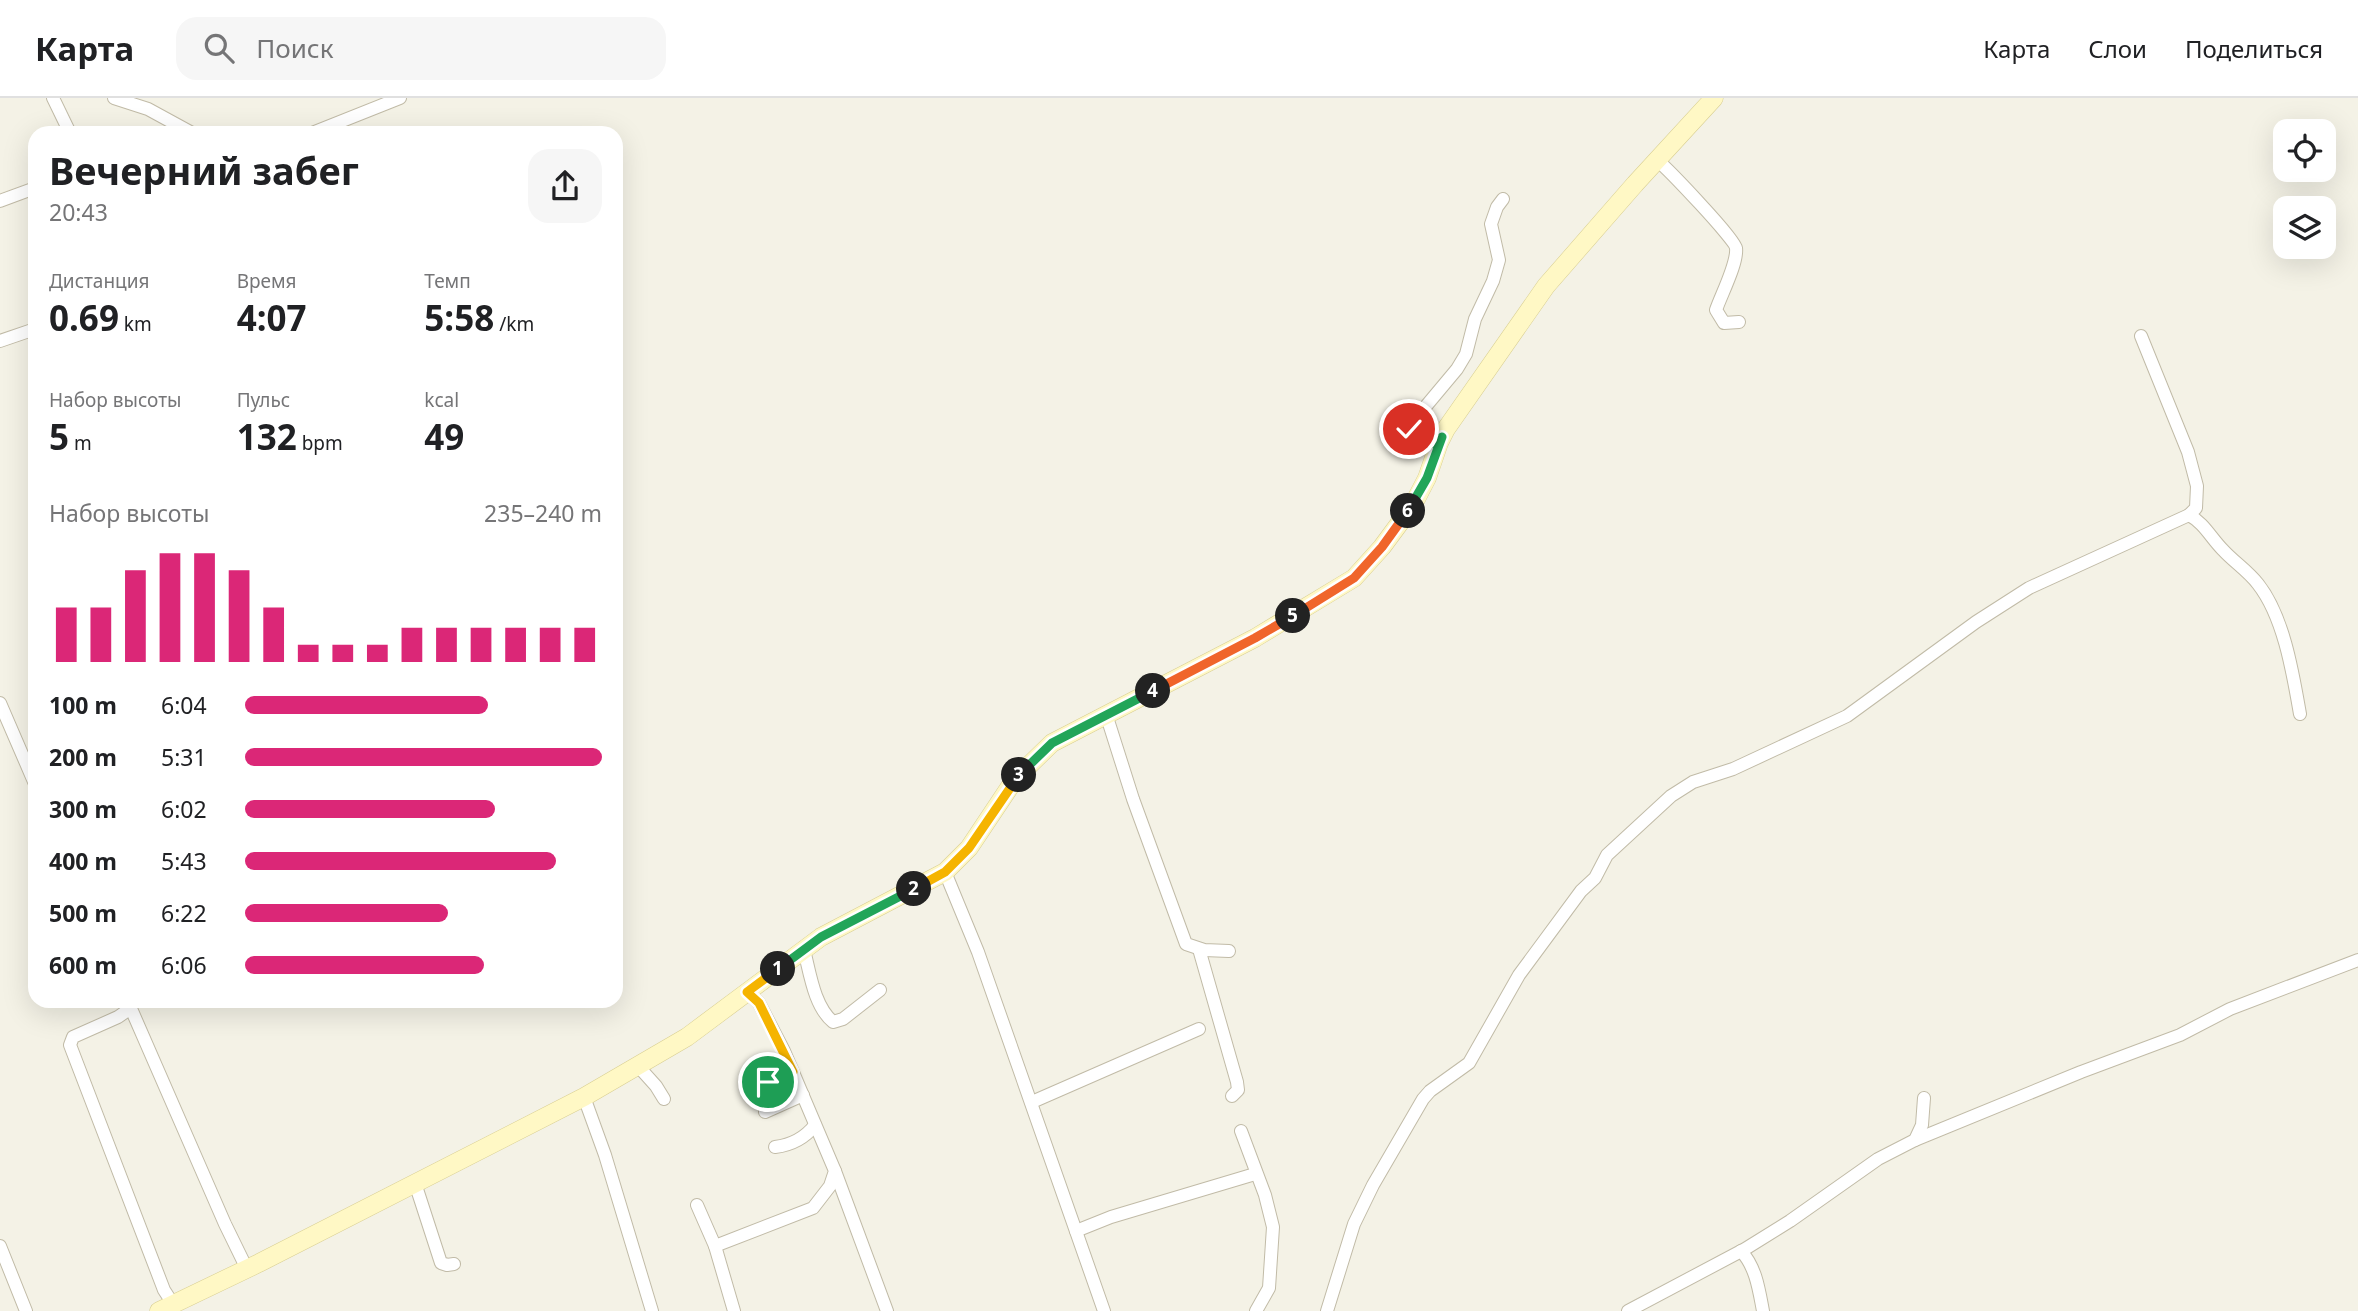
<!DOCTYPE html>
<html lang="ru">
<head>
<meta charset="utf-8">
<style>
  body { margin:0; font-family:"Noto Sans",sans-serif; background:#f6f6f6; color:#202124; height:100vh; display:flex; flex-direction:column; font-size:26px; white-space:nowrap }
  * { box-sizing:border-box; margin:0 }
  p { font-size:23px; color:#757577 }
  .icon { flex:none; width:38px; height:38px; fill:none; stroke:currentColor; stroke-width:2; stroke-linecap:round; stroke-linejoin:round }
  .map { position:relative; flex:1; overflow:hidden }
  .details { position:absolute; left:28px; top:28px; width:595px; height:882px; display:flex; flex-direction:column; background:#fff; border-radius:21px; box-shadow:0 7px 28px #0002 }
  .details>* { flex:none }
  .buttons { position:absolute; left:2273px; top:21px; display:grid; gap:14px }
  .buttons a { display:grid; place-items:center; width:63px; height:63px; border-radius:14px; background:#fff; box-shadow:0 7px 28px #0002; font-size:35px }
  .pin { position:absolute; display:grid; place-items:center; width:60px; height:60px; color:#fff; margin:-30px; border:4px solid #fff; border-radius:50%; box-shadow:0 2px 7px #0007 }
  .km { position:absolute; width:35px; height:35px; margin:-18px; border-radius:50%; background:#222; color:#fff; font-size:19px; line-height:35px; text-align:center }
  .round { display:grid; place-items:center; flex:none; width:74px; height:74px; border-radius:21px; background:#f6f6f6 }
  .summary { display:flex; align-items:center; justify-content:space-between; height:119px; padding:0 21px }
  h1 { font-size:38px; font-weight:700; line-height:52px }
  .stats { display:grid; grid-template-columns:repeat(3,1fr); gap:10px; height:119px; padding:7px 21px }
  .stats div { display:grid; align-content:center }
  .stats b { font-size:35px; font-weight:700 }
  .stats small { font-size:19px; font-weight:400 }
  .stats p { font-size:19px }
  .chart { height:196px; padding:14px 21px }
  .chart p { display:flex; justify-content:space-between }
  .chart svg { width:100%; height:126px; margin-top:7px; stroke:#db2777; stroke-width:6 }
  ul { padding:0 21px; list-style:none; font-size:23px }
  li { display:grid; grid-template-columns:112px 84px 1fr; align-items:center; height:52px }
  li i { height:18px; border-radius:9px; background:#db2777 }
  header { display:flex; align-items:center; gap:42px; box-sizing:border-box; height:98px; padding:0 35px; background:#fff; border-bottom:2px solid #e0e0e0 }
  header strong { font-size:33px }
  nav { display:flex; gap:38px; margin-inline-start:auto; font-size:24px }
  .search { width:490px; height:63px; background:#f6f6f6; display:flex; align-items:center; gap:18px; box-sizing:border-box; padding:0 24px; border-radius:21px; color:#757577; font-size:26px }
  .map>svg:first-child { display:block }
</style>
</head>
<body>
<header>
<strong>Карта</strong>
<div class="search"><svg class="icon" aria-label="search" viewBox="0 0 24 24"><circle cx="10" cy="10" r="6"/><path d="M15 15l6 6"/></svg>Поиск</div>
<nav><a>Карта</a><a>Слои</a><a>Поделиться</a></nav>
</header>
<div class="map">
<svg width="2358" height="1213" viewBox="0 0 2358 1213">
  <rect width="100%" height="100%" fill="#f4f2e6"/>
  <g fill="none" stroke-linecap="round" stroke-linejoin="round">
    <defs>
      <g id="street">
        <path d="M53 0 70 35"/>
        <path d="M114 0 148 11 192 35"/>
        <path d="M312 35 400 0"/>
        <path d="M1657 62C1668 71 1735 141 1736 150 1738 165 1721 197 1716 212L1724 225 1739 224"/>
        <path d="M0 103 35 90"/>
        <path d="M2141 238 2188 354 2197 388 2196 410 2189 417"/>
        <path d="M0 243 35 231"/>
        <path d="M1442 339 1429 347 1411 351 1405 345V338L1416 320 1457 271 1466 256 1475 221 1493 183 1499 162 1491 126 1497 109 1503 101"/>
        <path d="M0 605 35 686"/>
        <path d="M1106 616 1133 701 1186 846 1204 852 1229 853"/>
        <path d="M945 774 978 854 1104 1213"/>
        <path d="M1199 851 1237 984 1238 992 1232 998"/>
        <path d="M804 852C810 875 814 908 833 924L843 921 880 892"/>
        <path d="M129 906 225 1126 247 1171"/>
        <path d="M131 910 118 919 73 939 70 947 164 1192 173 1206"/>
        <path d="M638 968 656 988 664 1001"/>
        <path d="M757 981 768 984 793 974"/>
        <path d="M584 999 605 1057 652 1213"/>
        <path d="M1032 1004 1199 931"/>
        <path d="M765 1014 803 997"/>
        <path d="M1241 1033 1265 1097 1273 1129 1269 1190 1256 1213"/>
        <path d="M1915 1042 2081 974 2180 937 2230 911 2358 862"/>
        <path d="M775 1049C791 1047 805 1040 815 1027"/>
        <path d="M835 1073 887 1213"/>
        <path d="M415 1085 441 1165 447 1167 454 1166"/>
        <path d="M697 1107 715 1148 813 1110 830 1088 835 1073 784 953 759 905 747 894"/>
        <path d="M1076 1133 1111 1119 1255 1076"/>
        <path d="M0 1148 26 1213"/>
        <path d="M715 1148 734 1213"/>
        <path d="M1741 1153C1756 1169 1759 1192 1763 1213"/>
        <path d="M1327 1213 1354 1126 1373 1087 1423 1001 1430 993 1469 965 1519 877 1581 793 1595 780 1607 757 1671 698 1693 684 1733 671 1847 618 1976 524 2029 490 2189 417C2204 425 2211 440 2223 452 2234 464 2248 473 2258 486 2284 519 2293 576 2300 616"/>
        <path d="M1628 1213 1745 1151 1790 1123 1878 1061 1915 1042 1922 1027 1924 1000"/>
      </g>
      <path id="secondary" d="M159 1213 259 1165 584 999 687 939 821 839 945 774 969 750 1015 681 1052 645 1255 540 1354 480 1382 449 1413 407 1427 380 1439 345 1446 331 1546 188 1635 86 1714 0"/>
    </defs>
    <!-- street casing -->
    <use href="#street" stroke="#c1bba7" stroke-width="14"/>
    <!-- secondary casing -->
    <use href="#secondary" stroke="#d8ce91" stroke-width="19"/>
    <!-- street -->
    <use href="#street" stroke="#fff" stroke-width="12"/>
    <!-- secondary -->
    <use href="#secondary" stroke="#fff8c5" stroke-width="18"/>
  </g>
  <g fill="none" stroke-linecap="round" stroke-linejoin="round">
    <defs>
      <path id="split-1" d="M768 984 793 974 759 905 747 894 778 871"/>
      <path id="split-2" d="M778 871 821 839 914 791"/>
      <path id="split-3" d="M914 791 945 774 969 750 1019 677"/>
      <path id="split-4" d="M1019 677 1052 645 1153 593"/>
      <path id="split-5" d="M1153 593 1255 540 1293 518"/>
      <path id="split-6" d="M1293 518 1354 480 1382 449 1408 413"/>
      <path id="split-7" d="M1408 413 1427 380 1442 339 1429 347 1411 351 1405 345V338L1409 331"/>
    </defs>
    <!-- split-1 casing -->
    <use href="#split-1" stroke="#fff" stroke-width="14"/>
    <!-- split-2 casing -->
    <use href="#split-2" stroke="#fff" stroke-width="14"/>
    <!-- split-3 casing -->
    <use href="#split-3" stroke="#fff" stroke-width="14"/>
    <!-- split-4 casing -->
    <use href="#split-4" stroke="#fff" stroke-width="14"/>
    <!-- split-5 casing -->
    <use href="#split-5" stroke="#fff" stroke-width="14"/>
    <!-- split-6 casing -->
    <use href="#split-6" stroke="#fff" stroke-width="14"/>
    <!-- split-7 casing -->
    <use href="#split-7" stroke="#fff" stroke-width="14"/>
    <!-- split-1 -->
    <use href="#split-1" stroke="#f5b400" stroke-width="9"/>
    <!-- split-2 -->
    <use href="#split-2" stroke="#22a559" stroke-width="9"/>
    <!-- split-3 -->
    <use href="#split-3" stroke="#f5b400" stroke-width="9"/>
    <!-- split-4 -->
    <use href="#split-4" stroke="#22a559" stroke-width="9"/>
    <!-- split-5 -->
    <use href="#split-5" stroke="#f0652b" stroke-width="9"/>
    <!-- split-6 -->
    <use href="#split-6" stroke="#f0652b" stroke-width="9"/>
    <!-- split-7 -->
    <use href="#split-7" stroke="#22a559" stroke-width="9"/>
  </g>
</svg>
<div class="buttons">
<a><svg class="icon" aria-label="locate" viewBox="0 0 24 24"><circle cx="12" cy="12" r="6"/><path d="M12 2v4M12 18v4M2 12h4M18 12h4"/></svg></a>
<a><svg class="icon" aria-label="layers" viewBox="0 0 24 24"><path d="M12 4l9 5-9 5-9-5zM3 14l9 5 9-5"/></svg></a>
</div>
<div class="pin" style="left:768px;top:984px;background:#1e9e55"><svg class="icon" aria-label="arrive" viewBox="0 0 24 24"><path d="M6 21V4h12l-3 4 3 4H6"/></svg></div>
<div class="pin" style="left:1409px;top:331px;background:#d93025"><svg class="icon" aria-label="check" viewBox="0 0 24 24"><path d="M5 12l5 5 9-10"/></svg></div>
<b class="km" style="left:778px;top:871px">1</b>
<b class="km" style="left:914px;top:791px">2</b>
<b class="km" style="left:1019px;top:677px">3</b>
<b class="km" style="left:1153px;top:593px">4</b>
<b class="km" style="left:1293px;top:518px">5</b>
<b class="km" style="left:1408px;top:413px">6</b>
<section class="details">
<div class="summary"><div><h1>Вечерний забег</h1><p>20:43</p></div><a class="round"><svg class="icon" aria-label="share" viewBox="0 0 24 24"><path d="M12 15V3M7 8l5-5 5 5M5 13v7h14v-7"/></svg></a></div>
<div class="stats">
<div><p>Дистанция</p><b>0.69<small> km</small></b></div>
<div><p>Время</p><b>4:07</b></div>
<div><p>Темп</p><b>5:58<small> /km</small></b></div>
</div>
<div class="stats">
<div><p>Набор высоты</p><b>5<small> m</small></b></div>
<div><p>Пульс</p><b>132<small> bpm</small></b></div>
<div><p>kcal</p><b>49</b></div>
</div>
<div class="chart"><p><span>Набор высоты</span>235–240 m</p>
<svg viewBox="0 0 160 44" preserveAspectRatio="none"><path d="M5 44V25M15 44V25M25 44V12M35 44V6M45 44V6M55 44V12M65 44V25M75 44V38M85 44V38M95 44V38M105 44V32M115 44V32M125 44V32M135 44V32M145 44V32M155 44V32"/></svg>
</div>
<ul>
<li><b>100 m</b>6:04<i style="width:68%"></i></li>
<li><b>200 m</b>5:31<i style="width:100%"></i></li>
<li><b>300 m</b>6:02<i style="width:70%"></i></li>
<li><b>400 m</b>5:43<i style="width:87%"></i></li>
<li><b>500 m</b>6:22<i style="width:57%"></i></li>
<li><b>600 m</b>6:06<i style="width:67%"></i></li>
</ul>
</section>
</div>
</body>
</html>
